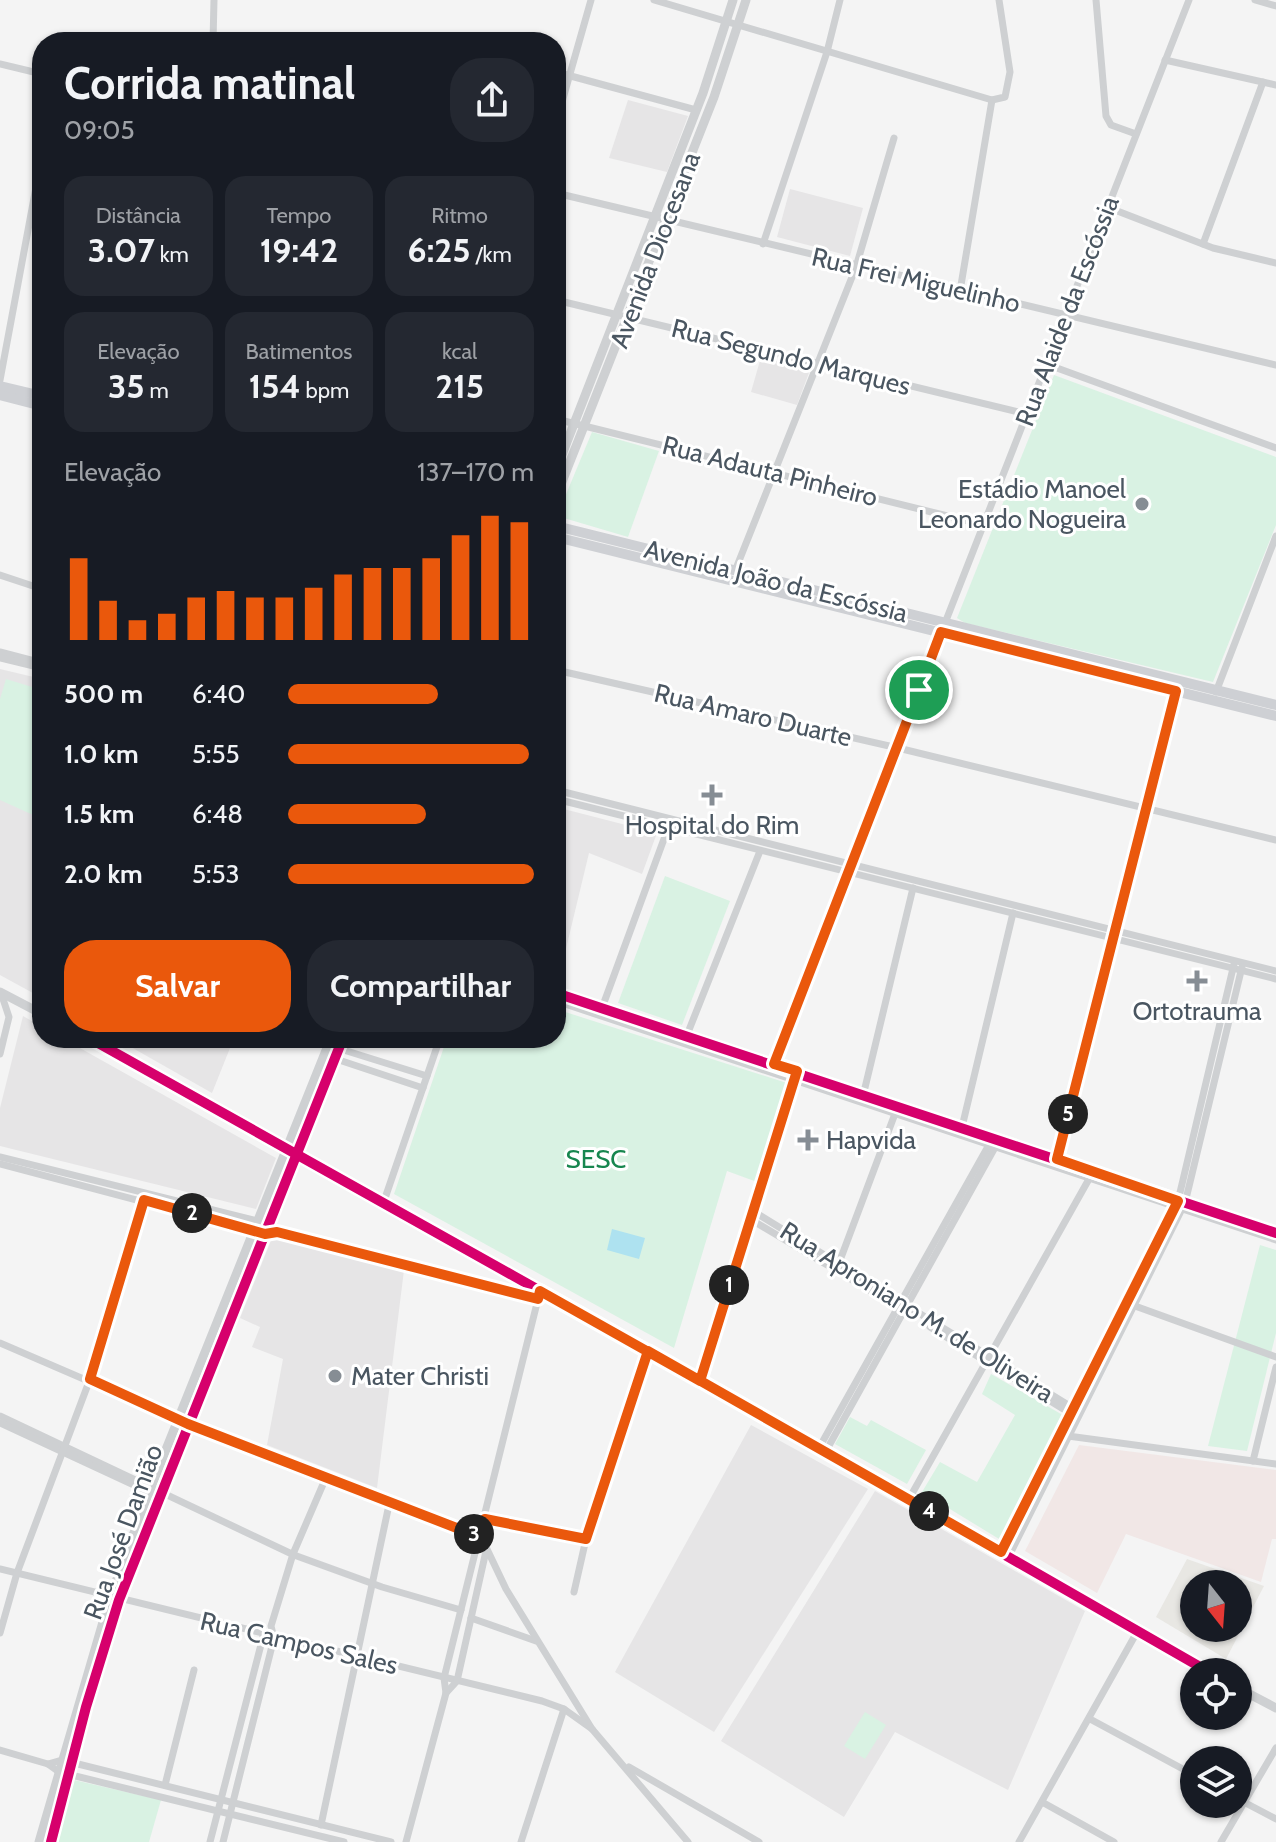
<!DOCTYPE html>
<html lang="pt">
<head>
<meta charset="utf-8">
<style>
  body { margin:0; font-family:Cabin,sans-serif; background:#242831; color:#f1f3f6; height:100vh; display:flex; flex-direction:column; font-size:30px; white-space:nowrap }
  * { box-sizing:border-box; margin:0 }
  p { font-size:26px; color:#9ea1a6 }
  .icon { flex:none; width:44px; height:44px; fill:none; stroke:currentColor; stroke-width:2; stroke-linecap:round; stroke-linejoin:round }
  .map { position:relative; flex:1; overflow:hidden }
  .panel { position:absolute; left:32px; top:32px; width:534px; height:1016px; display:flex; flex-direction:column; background:#171b24; border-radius:32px; box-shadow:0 2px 6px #0004 }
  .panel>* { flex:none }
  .needle { width:52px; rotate:163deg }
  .tools { position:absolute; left:1180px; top:1570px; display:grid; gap:16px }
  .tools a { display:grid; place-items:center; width:72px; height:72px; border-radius:50%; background:#171b24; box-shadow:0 2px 6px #0004; font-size:40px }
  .pin { position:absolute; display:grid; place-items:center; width:68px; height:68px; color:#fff; margin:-34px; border:4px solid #fff; border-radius:50%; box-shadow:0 2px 8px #0007 }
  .km { position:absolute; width:40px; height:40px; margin:-20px; border-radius:50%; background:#222; color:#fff; font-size:22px; line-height:40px; text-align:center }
  .round { display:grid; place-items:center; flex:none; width:84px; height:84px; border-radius:32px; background:#242831 }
  .summary { display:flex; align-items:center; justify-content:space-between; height:136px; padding:0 32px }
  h1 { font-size:44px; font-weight:800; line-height:60px }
  .stats { display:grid; grid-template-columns:repeat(3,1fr); gap:12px; height:136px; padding:8px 32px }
  .stats div { display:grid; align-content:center; border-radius:20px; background:#242831; text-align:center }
  .stats b { font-size:34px; font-weight:800 }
  .stats small { font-size:22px; font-weight:400 }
  .stats p { font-size:22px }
  .chart { height:224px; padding:16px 32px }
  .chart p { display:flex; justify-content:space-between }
  .chart svg { width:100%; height:144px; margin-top:8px; stroke:#ea580c; stroke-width:6 }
  .primary-button { display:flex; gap:16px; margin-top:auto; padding:16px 32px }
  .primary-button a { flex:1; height:92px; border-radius:32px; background:#ea580c; color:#fff; font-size:32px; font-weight:800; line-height:92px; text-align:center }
  .primary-button a+a { background:#242831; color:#f1f3f6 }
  ul { padding:0 32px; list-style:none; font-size:26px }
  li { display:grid; grid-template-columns:128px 96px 1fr; align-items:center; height:60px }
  li i { height:20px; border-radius:10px; background:#ea580c }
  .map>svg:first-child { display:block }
</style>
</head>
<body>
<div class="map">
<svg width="1276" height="1842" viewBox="0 0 1276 1842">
  <rect width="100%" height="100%" fill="#f4f4f4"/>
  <!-- commercial -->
  <path fill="#e8e7e3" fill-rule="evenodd" d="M1187 1559 1264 1586 1226 1659 1156 1617ZM1194 1584H1238V1628H1194Z"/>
  <!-- education -->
  <g fill="#e6e5e6">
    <path d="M628 100 688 116 667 172 609 158Z"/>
    <path d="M790 189 863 208 850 256 777 237Z"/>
    <path d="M761 357 810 370 797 405 751 392Z"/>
    <path d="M0 669 42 679V998L0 975Z"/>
    <path d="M556 807 657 833 642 874 589 853 558 982Z"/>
    <path d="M23 1016 42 1027V1038H62L276 1158 256 1209 0 1146V1108Z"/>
    <path d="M115 1038H234L212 1093Z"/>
    <path d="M272 1238 404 1270 377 1488 267 1445 283 1359 252 1347 260 1327 240 1318Z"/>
    <path d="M751 1425 868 1489 714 1732 615 1672Z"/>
    <path d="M875 1491 1085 1611 1008 1790 895 1732 844 1817 721 1741Z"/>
  </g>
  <!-- medical -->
  <path fill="#f1e7e6" d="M1079 1445 1276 1470V1539H1272L1261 1582 1126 1534 1097 1593 1025 1551Z"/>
  <!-- green -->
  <g fill="#d9f2e3">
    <path d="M1054 375 1276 457V525L1213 682 965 623 957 618Z"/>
    <path d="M592 432 659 451 628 537 557 516Z"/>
    <path d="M6 679 42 690V819L0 800V699Z"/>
    <path d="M665 876 730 901 682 1025 618 1003Z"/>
    <path d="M556 1009 790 1084 757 1182 727 1171 674 1348 394 1194 447 1038H556Z"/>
    <path d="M1260 1245 1276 1250V1333L1247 1451 1208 1446Z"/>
    <path d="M991 1374 1068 1418 1004 1542 922 1492 940 1462 977 1482 1015 1415 982 1394Z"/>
    <path d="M850 1417 867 1426 871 1420 926 1450 907 1484 835 1444Z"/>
    <path d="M865 1712 886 1725 865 1759 844 1746Z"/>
    <path d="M74 1780 161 1800 149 1842H58Z"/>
  </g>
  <!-- water -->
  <path fill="#aee2f0" d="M612 1229 645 1238 639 1259 607 1250Z"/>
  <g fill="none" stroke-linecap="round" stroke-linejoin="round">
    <!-- minor -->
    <g stroke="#ced0d2" stroke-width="7">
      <path d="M654 0 992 100 1005 97 1010 72 999 0"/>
      <path d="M1096 0 1106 116 1111 125 1136 134"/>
      <path d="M1255 0 1276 6"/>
      <path d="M213 42 214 0"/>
      <path d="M1165 60 1276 85"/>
      <path d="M0 64 42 74"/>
      <path d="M556 72 696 110"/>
      <path d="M556 123 591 0"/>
      <path d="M556 193 1276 365"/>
      <path d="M1107 207 1213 248 1276 263"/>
      <path d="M763 244 827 52 840 0"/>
      <path d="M1203 244 1263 82"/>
      <path d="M960 291 992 100"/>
      <path d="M556 300 1027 414"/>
      <path d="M1046 364 1276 448"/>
      <path d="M0 380 37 182"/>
      <path d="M556 419 984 525"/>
      <path d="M735 571 856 267 894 138"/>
      <path d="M0 575 42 589"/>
      <path d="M945 623 1189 0"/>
      <path d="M0 652 42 663"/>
      <path d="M0 658 42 668"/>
      <path d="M556 670 898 748 1276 840"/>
      <path d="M1216 692 1276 536"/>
      <path d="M556 790 1276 971"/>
      <path d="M556 799 1276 979"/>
      <path d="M556 993 1276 1233"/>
      <path d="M556 1001 1276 1240"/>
      <path d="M602 1008 668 828"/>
      <path d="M687 1035 760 851"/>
      <path d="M334 1047 427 1076"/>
      <path d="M0 1054 9 1017 1 993"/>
      <path d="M330 1057 423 1088"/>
      <path d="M774 1064 941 632"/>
      <path d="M863 1096 913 888"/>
      <path d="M962 1127 1013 913"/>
      <path d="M0 1157 258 1221 272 1229"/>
      <path d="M1057 1159 1176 691"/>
      <path d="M0 1164 265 1234 277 1232 538 1299"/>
      <path d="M383 1204 440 1038"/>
      <path d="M753 1211 1078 1411"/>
      <path d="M750 1219 906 1312"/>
      <path d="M839 1263 896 1111"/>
      <path d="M1135 1306 1276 1357"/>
      <path d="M930 1327 1073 1415"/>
      <path d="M0 1343 188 1424 486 1539"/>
      <path d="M700 1381 796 1077"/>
      <path d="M0 1416 294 1555 382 1587 461 1610"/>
      <path d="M0 1423 149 1492 165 1496"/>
      <path d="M1068 1436 1276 1464"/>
      <path d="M819 1448 990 1143"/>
      <path d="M826 1451 998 1142"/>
      <path d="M1253 1461 1276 1367"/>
      <path d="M909 1499 1089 1179"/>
      <path d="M485 1519 586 1539"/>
      <path d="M485 1534 486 1547 506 1589 592 1729 688 1842"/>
      <path d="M1001 1552 1178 1201 1234 964"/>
      <path d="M1009 1556 1185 1203 1242 967"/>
      <path d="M0 1569 542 1701 564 1709 592 1729"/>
      <path d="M574 1592 586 1539 648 1351"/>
      <path d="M471 1618 536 1641"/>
      <path d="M0 1633 17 1573 90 1379 144 1200"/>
      <path d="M446 1693 457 1681 486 1551"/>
      <path d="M1090 1719 1194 1775"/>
      <path d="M0 1750 48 1764 59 1772 344 1842"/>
      <path d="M48 1764 62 1760 391 1842"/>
      <path d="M629 1767 759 1842"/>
      <path d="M165 1785 194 1670"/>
      <path d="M1238 1799 1276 1819"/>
      <path d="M1042 1802 1114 1842"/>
      <path d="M321 1825 390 1500"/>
      <path d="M210 1842 264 1633"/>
      <path d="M223 1842 274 1638 271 1626 293 1554 327 1475"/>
      <path d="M406 1842 446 1693 444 1678 540 1291"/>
      <path d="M521 1842 564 1709"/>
      <path d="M1019 1842 1137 1632"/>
      <path d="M1221 1842 1276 1748"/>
    </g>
    <!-- tertiary -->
    <g stroke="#ced0d2" stroke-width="9">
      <path d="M556 470 703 93 733 0"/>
      <path d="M556 497 714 97 746 0"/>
      <path d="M0 992 42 1014"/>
      <path d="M89 1038 742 1404 1209 1672"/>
      <path d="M1238 1688 1276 1708"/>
      <path d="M39 1842 110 1598 149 1492 331 1038"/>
      <path d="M51 1842 86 1707 119 1600 343 1038"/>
    </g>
    <!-- secondary -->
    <g stroke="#ced0d4" stroke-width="10">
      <path d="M0 386 42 396"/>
      <path d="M0 395 42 406"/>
      <path d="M556 526 1276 705"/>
      <path d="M556 537 1276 716"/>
    </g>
    <defs>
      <g id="cycleway">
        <path d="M556 993 1276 1233"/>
        <path d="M89 1038 742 1404 1209 1672"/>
        <path d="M51 1842 86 1707 119 1600 343 1038"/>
      </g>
    </defs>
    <!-- cycleway casing -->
    <use href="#cycleway" stroke="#fff" stroke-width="15"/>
    <!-- cycleway -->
    <use href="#cycleway" stroke="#d6006c" stroke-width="10"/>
  </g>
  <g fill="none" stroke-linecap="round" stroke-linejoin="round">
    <defs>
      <path id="route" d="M919 690 774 1064 797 1071 700 1381 540 1291 538 1299 277 1232 265 1234 144 1200 90 1379 188 1424 480 1537 485 1519 586 1539 648 1351 1001 1552 1178 1201 1057 1159 1176 691 941 632 919 690"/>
    </defs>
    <!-- route casing -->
    <use href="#route" stroke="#fff" stroke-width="16"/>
    <!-- route -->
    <use href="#route" stroke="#ea580c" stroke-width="10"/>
  </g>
  <!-- markers -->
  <g fill="#868d94" stroke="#fff" stroke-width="3">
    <circle cx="1142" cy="504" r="8"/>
    <path d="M708 783h8v8h8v8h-8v8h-8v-8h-8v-8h8z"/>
    <path d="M1193 969h8v8h8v8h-8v8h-8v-8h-8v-8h8z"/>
    <path d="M804 1128h8v8h8v8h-8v8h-8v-8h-8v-8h8z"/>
    <circle cx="335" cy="1376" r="8"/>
  </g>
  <g text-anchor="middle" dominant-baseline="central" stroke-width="6" stroke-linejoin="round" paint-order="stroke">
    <!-- street labels -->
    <g font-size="26" fill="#4a5661" stroke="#fff">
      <text transform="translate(655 250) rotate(-69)">Avenida Diocesana</text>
      <text transform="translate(916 280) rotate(13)">Rua Frei Miguelinho</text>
      <text transform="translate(1067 311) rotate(-69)">Rua Alaide da Escóssia</text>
      <text transform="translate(791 357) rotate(14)">Rua Segundo Marques</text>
      <text transform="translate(770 471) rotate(14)">Rua Adauta Pinheiro</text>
      <text transform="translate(776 581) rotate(14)">Avenida João da Escóssia</text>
      <text transform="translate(753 715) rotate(13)">Rua Amaro Duarte</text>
      <text transform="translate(917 1312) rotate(32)">Rua Aproniano M. de Oliveira</text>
      <text transform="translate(123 1532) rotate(-70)">Rua José Damião</text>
      <text transform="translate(299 1643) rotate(13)">Rua Campos Sales</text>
    </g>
    <!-- poi labels -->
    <g font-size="26" fill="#4a5661" stroke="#fff">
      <text x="1126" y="489" text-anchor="end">Estádio Manoel<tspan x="1126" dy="30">Leonardo Nogueira</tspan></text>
      <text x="712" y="825">Hospital do Rim</text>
      <text x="1197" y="1011">Ortotrauma</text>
      <text x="826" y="1140" text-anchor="start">Hapvida</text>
      <text x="351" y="1376" text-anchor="start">Mater Christi</text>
    </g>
    <!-- park labels -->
    <g font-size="26" fill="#17864f" stroke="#fff">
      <text x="596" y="1159">SESC</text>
    </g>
  </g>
</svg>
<div class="tools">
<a><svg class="needle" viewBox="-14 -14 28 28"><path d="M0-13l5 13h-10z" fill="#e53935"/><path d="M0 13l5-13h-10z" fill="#9ea1a6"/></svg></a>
<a><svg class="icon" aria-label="locate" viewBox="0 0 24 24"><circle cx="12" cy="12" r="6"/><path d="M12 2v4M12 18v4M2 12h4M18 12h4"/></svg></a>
<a><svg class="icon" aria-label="layers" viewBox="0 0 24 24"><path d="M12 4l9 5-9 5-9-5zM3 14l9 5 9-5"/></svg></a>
</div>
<div class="pin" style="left:919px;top:690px;background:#1e9e55"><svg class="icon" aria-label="arrive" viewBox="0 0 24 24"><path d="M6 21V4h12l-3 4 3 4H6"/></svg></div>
<b class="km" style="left:729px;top:1285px">1</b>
<b class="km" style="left:192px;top:1213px">2</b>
<b class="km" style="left:474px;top:1534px">3</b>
<b class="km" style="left:929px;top:1511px">4</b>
<b class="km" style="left:1068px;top:1114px">5</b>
<section class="panel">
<div class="summary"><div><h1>Corrida matinal</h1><p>09:05</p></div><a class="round"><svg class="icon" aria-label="share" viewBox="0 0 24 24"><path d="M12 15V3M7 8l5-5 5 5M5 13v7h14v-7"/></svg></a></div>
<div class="stats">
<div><p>Distância</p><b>3.07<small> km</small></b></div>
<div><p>Tempo</p><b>19:42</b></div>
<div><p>Ritmo</p><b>6:25<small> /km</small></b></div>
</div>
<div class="stats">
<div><p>Elevação</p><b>35<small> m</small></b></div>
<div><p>Batimentos</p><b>154<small> bpm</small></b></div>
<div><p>kcal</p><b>215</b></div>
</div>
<div class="chart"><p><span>Elevação</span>137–170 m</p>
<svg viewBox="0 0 160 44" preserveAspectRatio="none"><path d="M5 44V19M15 44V32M25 44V38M35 44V36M45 44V31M55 44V29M65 44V31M75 44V31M85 44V28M95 44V24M105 44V22M115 44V22M125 44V19M135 44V12M145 44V6M155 44V8"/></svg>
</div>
<ul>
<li><b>500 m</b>6:40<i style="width:61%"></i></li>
<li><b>1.0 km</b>5:55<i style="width:98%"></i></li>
<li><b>1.5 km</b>6:48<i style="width:56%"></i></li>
<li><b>2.0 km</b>5:53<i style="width:100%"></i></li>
</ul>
<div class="primary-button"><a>Salvar</a><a>Compartilhar</a></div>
</section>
</div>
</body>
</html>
